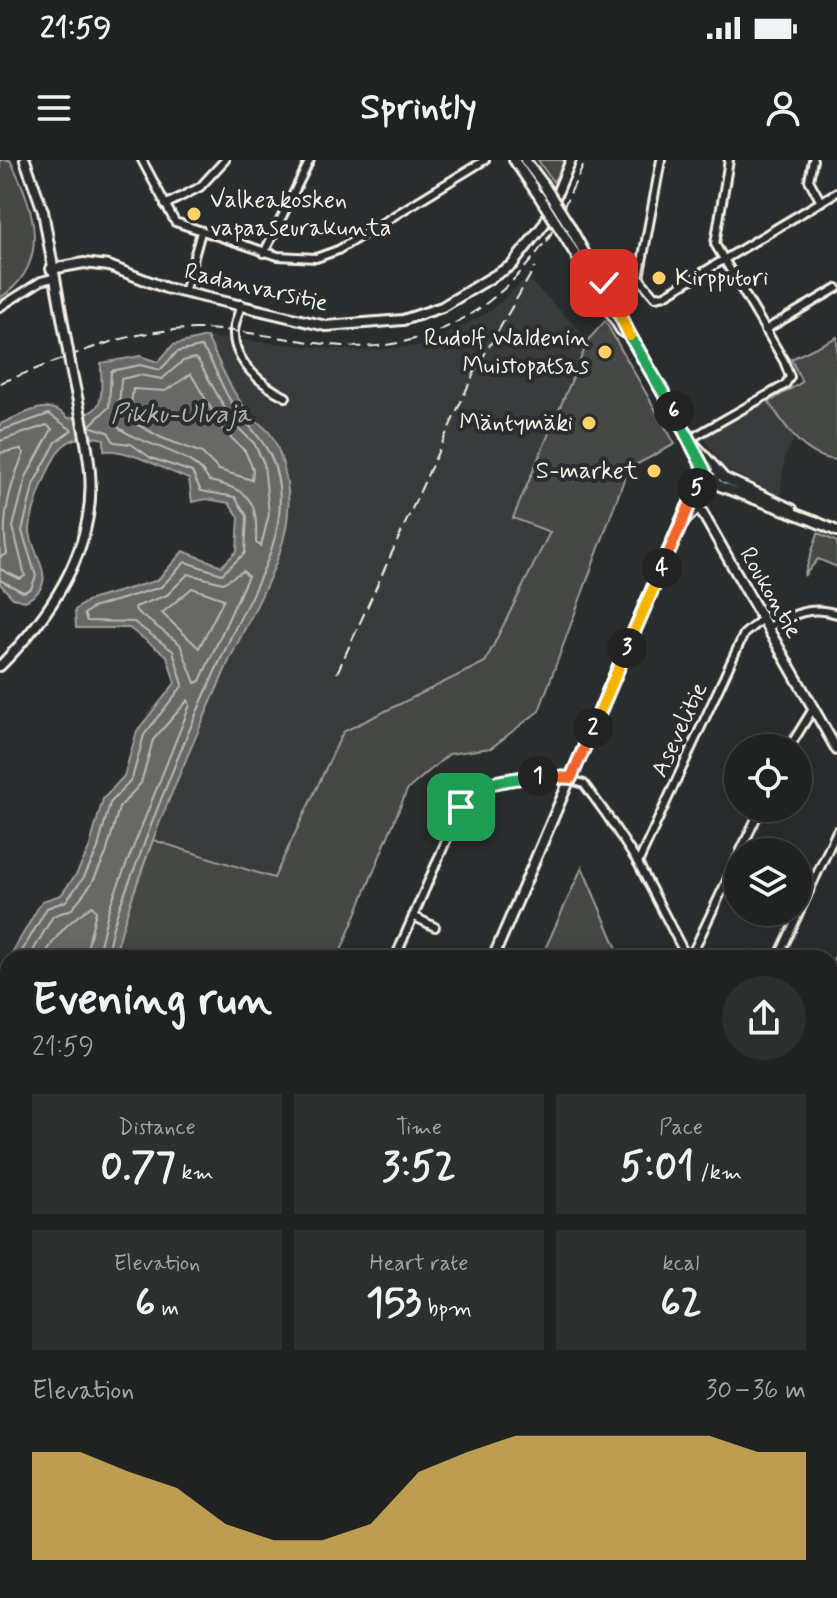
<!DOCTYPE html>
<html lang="en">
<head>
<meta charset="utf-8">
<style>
  body { margin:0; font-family:Mynerve,sans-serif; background:#2d2f2f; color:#f1f3f6; height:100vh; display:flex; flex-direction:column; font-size:30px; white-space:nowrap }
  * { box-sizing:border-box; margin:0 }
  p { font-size:26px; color:#a2a4a5 }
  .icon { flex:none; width:44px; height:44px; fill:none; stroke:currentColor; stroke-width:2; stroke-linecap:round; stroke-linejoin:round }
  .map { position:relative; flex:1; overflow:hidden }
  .details { position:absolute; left:0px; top:790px; width:838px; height:648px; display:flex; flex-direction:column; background:#202222; border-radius:24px 24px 0 0; box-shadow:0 4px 20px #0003,0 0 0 2px #3d3f40 }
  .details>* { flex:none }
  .buttons { position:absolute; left:724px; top:574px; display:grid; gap:16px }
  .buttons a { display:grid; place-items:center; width:88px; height:88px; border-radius:50%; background:#202222; box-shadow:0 4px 20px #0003,0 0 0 2px #3d3f40; font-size:40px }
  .pin { position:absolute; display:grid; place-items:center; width:68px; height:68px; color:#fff; margin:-34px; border-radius:16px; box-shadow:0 4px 12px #0006 }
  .km { position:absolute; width:40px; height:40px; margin:-20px; border-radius:50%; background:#222; color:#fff; font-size:22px; line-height:40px; text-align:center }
  .round { display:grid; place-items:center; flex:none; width:84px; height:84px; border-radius:42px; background:#2d2f2f }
  .head { display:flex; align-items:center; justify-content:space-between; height:136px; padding:0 32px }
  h1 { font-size:44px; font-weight:700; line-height:60px }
  .metrics { display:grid; grid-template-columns:repeat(3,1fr); gap:12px; height:136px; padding:8px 32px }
  .metrics div { display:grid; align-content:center; border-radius:0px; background:#2d2f2f; text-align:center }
  .metrics b { font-size:40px; font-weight:700 }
  .metrics small { font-size:22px; font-weight:400 }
  .metrics p { font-size:22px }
  .chart { height:224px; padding:16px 32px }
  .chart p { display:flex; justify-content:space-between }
  .chart svg { width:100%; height:144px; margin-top:8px; fill:#ffd166; opacity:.7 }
  .status { display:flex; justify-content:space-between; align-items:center; height:56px; padding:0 40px; background:#202222; direction:ltr }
  .status svg { height:22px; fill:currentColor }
  header { display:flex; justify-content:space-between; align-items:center; height:104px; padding:0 32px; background:#202222; font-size:36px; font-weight:700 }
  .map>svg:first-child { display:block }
</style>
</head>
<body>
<div class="status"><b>21:59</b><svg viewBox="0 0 49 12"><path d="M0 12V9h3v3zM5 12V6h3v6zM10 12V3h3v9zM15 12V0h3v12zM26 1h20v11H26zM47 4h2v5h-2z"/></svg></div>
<header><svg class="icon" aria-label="menu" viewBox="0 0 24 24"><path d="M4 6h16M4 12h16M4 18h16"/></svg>Sprintly<svg class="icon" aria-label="person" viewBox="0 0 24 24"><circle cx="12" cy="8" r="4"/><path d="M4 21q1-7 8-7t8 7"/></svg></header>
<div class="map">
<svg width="837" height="1438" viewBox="0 0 837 1438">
  <rect width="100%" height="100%" fill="#2a2d2e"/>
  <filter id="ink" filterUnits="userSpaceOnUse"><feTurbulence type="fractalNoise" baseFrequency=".0125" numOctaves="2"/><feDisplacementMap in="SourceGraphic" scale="16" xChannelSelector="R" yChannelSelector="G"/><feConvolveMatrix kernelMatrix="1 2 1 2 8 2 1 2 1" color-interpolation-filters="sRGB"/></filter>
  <g filter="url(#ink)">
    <!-- built -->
    <g fill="#373a3a">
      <path d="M527 118 589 179 514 358 550 371 485 502 343 573 273 722 153 680 226 506 281 388 288 327 281 298 269 272 248 254 232 228 207 177 361 191 427 185 489 152Z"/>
      <path d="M768 240 794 279 785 296 780 337 725 309 703 276Z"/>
    </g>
    <!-- green -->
    <g fill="#444645" stroke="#9c9c96" stroke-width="2">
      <path d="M0 0H10C35 48 52 104 0 138Z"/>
      <path d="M538 0H566L553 22Z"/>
      <path d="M605 161 675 284 628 309 539 551 491 588 449 594 407 630 338 798H114L126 754 153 680 274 718 343 572 485 502 550 372 513 358 589 179Z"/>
      <path d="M837 177V300C803 297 786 267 769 242L802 222 791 199Z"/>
      <path d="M818 373 837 382V407L818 399 804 416Z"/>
      <path d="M582 707 621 798H541Z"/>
      <path d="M837 792V893L830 884V806Z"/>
      <path d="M837 921V1111L830 1117V938Z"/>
      <path d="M0 973 8 975V1087L0 1084Z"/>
      <path d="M192 1430H446L413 1438H191Z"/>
    </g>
    <!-- water -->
    <g fill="#676866" stroke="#9f9f9a" stroke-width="2">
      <path d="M207 177C219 202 230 229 247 251 253 260 262 264 269 272 279 286 284 306 287 323 298 388 249 453 225 510 184 604 140 699 114 798H9L42 741 61 735 77 713 89 689 103 639 124 616 137 571 175 523 167 496 129 468H76L75 450 87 441 158 420 183 391 222 406 237 391 239 357 229 343 207 339 192 342 189 319C164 310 128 288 104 291V279C89 276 76 275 63 286 51 297 29 355 30 372 33 398 62 423 25 441L13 438 0 424V264C23 255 49 236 68 258 108 254 101 237 101 203L140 196 158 202 173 185Z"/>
      <path d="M8 799V975L6 977 0 973V813Z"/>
    </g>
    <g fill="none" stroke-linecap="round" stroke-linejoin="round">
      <!-- shore -->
      <g stroke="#bcbab4" stroke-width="2">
        <path d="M194 198 198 200 233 263 254 283 264 304 269 354 261 386 256 383C258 341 251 330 209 321 194 289 137 287 112 262L119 246 121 219 139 215 162 219 183 201Z"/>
        <path d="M191 214 224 271 245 291 253 309 252 320 219 310 202 293 162 278 129 260 133 229 165 231Z"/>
        <path d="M0 271 49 254 72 270 56 282 34 323 22 371 36 416 31 429 23 432 0 420"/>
        <path d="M0 281 47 265 52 269 26 317 13 367 25 416 20 419 0 409"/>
        <path d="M0 293 20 289 24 293C10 325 0 360 7 394L0 397"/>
        <path d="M243 411 248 416 200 521 195 523 180 484 136 451 135 447 167 435 188 414 223 423Z"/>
        <path d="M192 428 224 439 199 488 162 453Z"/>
        <path d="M18 798 47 748 66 741 84 717 97 691 110 643 132 619 144 575 183 525 173 491 134 462 87 461 84 454 92 448 161 427 185 402 222 414 245 393 247 356 235 337 201 331 192 312 151 298 131 284 114 282 108 272 89 266 109 247 111 211 140 205 160 210 177 192 201 187C214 200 219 223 230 240 251 273 274 283 279 327 286 382 251 433 229 481 196 552 165 626 138 700 126 731 110 765 107 798"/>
        <path d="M29 798 53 756 72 749 92 723 106 694 119 648 141 623 153 580 188 540 190 545 109 748 97 798"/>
        <path d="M43 798C58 772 68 762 92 746L96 751 85 798"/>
      </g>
      <defs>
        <g id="street">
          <path d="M142 0 175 62 278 96 316 98 338 90 485 0"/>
          <path d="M661 0 639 118 655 137 665 135 837 32"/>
          <path d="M813 0 809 20 821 42"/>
          <path d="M165 45 200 27 225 0"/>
          <path d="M264 93 310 0"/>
          <path d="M184 133 201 72"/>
          <path d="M241 144C239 154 233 165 234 175 235 203 263 226 286 237"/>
          <path d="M0 147 41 121 53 118"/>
          <path d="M765 170 837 128"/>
          <path d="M690 279 785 225 790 217 784 201 715 84 729 0"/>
          <path d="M767 468C792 455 809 445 837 454"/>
          <path d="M789 588 813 549"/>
          <path d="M740 692 761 648"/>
          <path d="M638 703 744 474 762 459"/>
          <path d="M413 756 435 767"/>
          <path d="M395 798 463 642 489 624 553 614 584 624 606 654 638 703 687 798"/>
          <path d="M690 798 738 697"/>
          <path d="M778 798 837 671"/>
          <path d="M65 1438 66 1430"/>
          <path d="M183 1438V1430"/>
        </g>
        <g id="secondary">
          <path d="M25 0 43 51 68 191"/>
          <path d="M514 0 539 36"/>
          <path d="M525 0 543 24"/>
          <path d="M569 65 711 319 720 326 817 362"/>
          <path d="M563 74 621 170 629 176"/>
          <path d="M51 109 84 103 109 106 166 128 326 166 403 160 442 147 512 105 544 64 571 0"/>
          <path d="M609 140 639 118"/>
          <path d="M692 282 724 318 792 349"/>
          <path d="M690 340 699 347 837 590"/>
          <path d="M814 361 837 371"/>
          <path d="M683 362 699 347 715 319"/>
          <path d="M0 506C52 454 96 388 90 312 87 276 77 240 70 203"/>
          <path d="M493 798 684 353 705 311 712 307"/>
          <path d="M0 1094 8 1098"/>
          <path d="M830 1390 837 1388"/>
          <path d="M645 1430H662"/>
          <path d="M440 1438 473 1430"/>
        </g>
      </defs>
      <!-- street casing -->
      <use href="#street" stroke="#f4f1e8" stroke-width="12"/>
      <!-- secondary casing -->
      <use href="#secondary" stroke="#f4f1e8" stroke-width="14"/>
      <!-- street -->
      <use href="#street" stroke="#2a2d2e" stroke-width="6"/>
      <!-- secondary -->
      <use href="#secondary" stroke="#2a2d2e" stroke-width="8"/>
      <!-- rail -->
      <g stroke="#f4f1e8" stroke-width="2" stroke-dasharray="12 6" stroke-linecap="butt">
        <path d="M547 82 586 0"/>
        <path d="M0 223C56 202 114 174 174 170 230 165 287 181 343 186 431 193 505 144 551 73"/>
        <path d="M337 513 475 211 535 107"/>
      </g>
      <defs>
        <g id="secondary-bridge">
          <path d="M543 24 569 65"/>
          <path d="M539 36 563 74"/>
          <path d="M68 191 70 203"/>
        </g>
      </defs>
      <!-- secondary-bridge casing -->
      <use href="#secondary-bridge" stroke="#f4f1e8" stroke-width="14" stroke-linecap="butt"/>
      <!-- secondary-bridge -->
      <use href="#secondary-bridge" stroke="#2a2d2e" stroke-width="8"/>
    </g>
  </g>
  <g fill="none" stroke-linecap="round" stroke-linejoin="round" filter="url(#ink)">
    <defs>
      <path id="split-1" d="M461 647C476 619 511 620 538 616"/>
      <path id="split-2" d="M538 616 571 618 593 568"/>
      <path id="split-3" d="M593 568 627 488"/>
      <path id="split-4" d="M627 488 662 408"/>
      <path id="split-5" d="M662 408 697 328"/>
      <path id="split-6" d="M674 251 705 311 697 328"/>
      <path id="split-7" d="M630 176 674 251"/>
      <path id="split-8" d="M604 123 630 176"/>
    </defs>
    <!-- split-1 casing -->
    <use href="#split-1" stroke="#fff" stroke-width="16"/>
    <!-- split-2 casing -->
    <use href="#split-2" stroke="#fff" stroke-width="16"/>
    <!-- split-3 casing -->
    <use href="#split-3" stroke="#fff" stroke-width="16"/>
    <!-- split-4 casing -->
    <use href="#split-4" stroke="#fff" stroke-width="16"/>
    <!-- split-5 casing -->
    <use href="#split-5" stroke="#fff" stroke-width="16"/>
    <!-- split-6 casing -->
    <use href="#split-6" stroke="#fff" stroke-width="16"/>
    <!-- split-7 casing -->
    <use href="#split-7" stroke="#fff" stroke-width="16"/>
    <!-- split-8 casing -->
    <use href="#split-8" stroke="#fff" stroke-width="16"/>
    <!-- split-1 -->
    <use href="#split-1" stroke="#22a559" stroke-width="10"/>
    <!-- split-2 -->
    <use href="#split-2" stroke="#f0652b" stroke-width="10"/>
    <!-- split-3 -->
    <use href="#split-3" stroke="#f5b400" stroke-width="10"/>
    <!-- split-4 -->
    <use href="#split-4" stroke="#f5b400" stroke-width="10"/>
    <!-- split-5 -->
    <use href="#split-5" stroke="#f0652b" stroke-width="10"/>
    <!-- split-6 -->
    <use href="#split-6" stroke="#22a559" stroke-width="10"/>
    <!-- split-7 -->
    <use href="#split-7" stroke="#22a559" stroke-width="10"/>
    <!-- split-8 -->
    <use href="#split-8" stroke="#f5b400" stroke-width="10"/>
  </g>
  <!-- markers -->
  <g fill="#ffd166" stroke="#2a2d2e" stroke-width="3">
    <circle cx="194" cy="54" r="8"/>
    <circle cx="659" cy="118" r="8"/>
    <circle cx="605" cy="192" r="8"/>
    <circle cx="589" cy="263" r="8"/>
    <circle cx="654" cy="311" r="8"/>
  </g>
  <g text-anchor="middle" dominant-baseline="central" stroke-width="8" stroke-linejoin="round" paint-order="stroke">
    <!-- poi labels -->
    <g font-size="24" fill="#f4f1e8" stroke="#2a2d2e" text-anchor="end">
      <text x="210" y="40" text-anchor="start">Valkeakosken<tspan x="210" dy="28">vapaaseurakunta</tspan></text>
      <text x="675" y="118" text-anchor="start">Kirpputori</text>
      <text x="589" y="178">Rudolf Waldenin<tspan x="589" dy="28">Muistopatsas</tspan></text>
      <text x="573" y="263">Mäntymäki</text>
      <text x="638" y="311">S-market</text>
    </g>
    <!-- street labels -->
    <g font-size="24" fill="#f4f1e8" stroke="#2a2d2e">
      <text transform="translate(256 128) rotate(13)">Radanvarsitie</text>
      <text transform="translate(770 433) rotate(60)">Roukontie</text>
      <text transform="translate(680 570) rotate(-65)">Asevelitie</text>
    </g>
    <!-- water labels -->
    <g font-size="26" font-style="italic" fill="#b5b3ae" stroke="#2a2d2e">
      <text x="181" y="255">Pikku-Ulvaja</text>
    </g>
  </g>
</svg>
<div class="buttons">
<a><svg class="icon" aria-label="locate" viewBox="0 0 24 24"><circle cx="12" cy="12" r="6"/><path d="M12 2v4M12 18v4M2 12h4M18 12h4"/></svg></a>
<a><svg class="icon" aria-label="layers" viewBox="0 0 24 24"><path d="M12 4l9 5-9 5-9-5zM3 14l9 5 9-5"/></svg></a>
</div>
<div class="pin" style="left:461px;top:647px;background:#1e9e55"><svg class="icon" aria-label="arrive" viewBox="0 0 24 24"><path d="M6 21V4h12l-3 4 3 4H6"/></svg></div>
<div class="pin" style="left:604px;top:123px;background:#d93025"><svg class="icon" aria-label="check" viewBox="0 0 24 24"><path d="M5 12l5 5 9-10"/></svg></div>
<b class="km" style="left:538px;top:616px">1</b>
<b class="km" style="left:593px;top:568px">2</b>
<b class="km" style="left:627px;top:488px">3</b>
<b class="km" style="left:662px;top:408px">4</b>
<b class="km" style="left:697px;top:328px">5</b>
<b class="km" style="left:674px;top:251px">6</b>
<section class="details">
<div class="head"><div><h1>Evening run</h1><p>21:59</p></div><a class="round"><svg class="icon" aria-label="share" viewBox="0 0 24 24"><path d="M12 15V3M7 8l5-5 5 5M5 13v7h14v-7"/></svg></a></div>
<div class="metrics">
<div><p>Distance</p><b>0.77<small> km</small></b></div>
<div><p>Time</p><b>3:52</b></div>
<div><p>Pace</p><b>5:01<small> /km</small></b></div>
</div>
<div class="metrics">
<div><p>Elevation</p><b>6<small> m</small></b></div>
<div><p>Heart rate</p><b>153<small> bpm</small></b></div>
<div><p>kcal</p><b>62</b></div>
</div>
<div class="chart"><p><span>Elevation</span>30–36 m</p>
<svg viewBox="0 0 160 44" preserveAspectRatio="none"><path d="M0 44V11L10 11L20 17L30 22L40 33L50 38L60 38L70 33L80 17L90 11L100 6L110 6L120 6L130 6L140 6L150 11L160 11V44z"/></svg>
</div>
</section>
</div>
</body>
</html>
